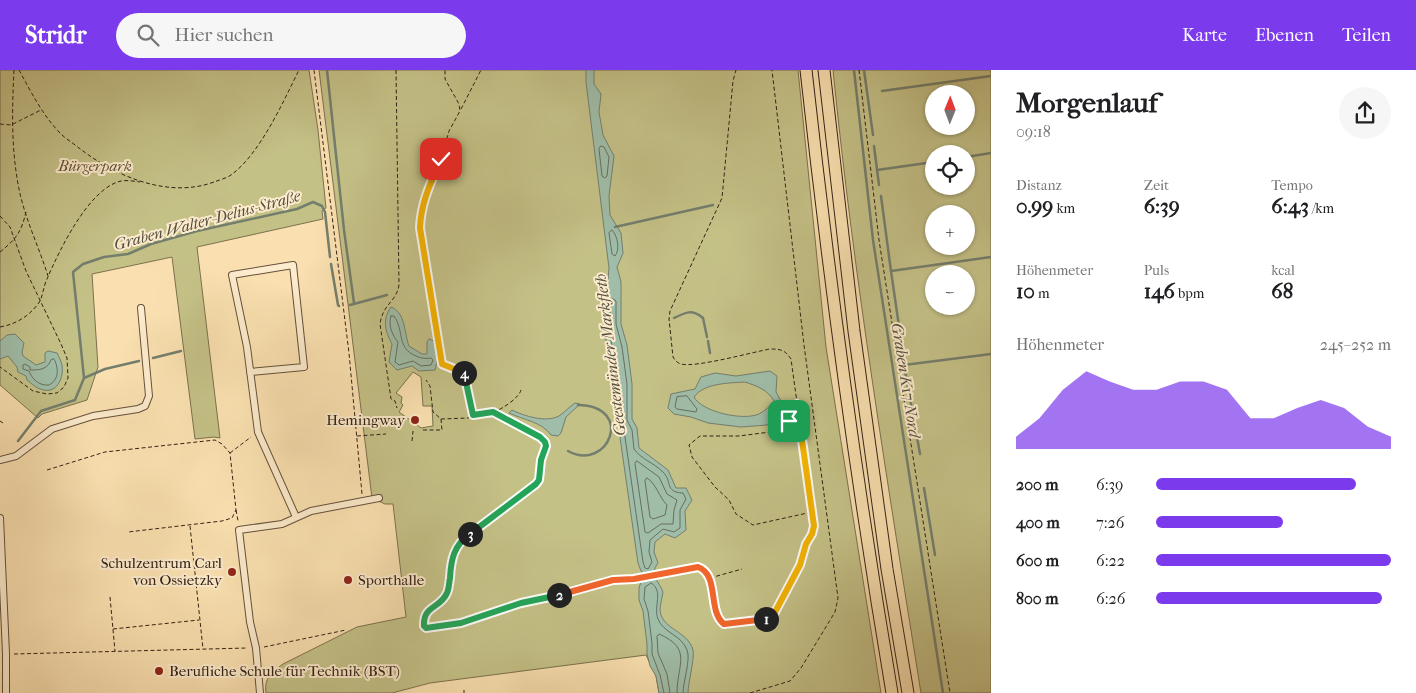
<!DOCTYPE html>
<html lang="de">
<head>
<meta charset="utf-8">
<style>
  body { margin:0; font-family:"IM FELL French Canon",serif; background:#f6f6f6; color:#202124; height:100vh; display:flex; flex-direction:column; font-size:19px; white-space:nowrap }
  * { box-sizing:border-box; margin:0 }
  p { font-size:16px; color:#757577 }
  .icon { flex:none; width:28px; height:28px; fill:none; stroke:currentColor; stroke-width:2; stroke-linecap:round; stroke-linejoin:round }
  .map { position:relative; flex:1; overflow:hidden }
  .sheet { display:flex; flex-direction:column; background:#fff; width:425px }
  .sheet>* { flex:none }
  .needle { width:32px; rotate:1deg }
  .tools { position:absolute; left:925px; top:15px; display:grid; gap:10px }
  .tools a { display:grid; place-items:center; width:50px; height:50px; border-radius:50%; background:#fff; box-shadow:0 1px 4px #0004; font-size:25px }
  .pin { position:absolute; display:grid; place-items:center; width:42px; height:42px; color:#fff; margin:-21px; border-radius:10px; box-shadow:0 2px 8px #0006 }
  .km { position:absolute; width:25px; height:25px; margin:-12px; border-radius:50%; background:#222; color:#fff; font-size:14px; line-height:25px; text-align:center }
  .round { display:grid; place-items:center; flex:none; width:52px; height:52px; border-radius:26px; background:#f6f6f6 }
  .summary { display:flex; align-items:center; justify-content:space-between; height:85px; padding:0 25px }
  h1 { font-size:28px; font-weight:800; line-height:38px }
  .figures { display:grid; grid-template-columns:repeat(3,1fr); gap:8px; height:85px; padding:5px 25px }
  .figures div { display:grid; align-content:center }
  .figures b { font-size:21px; font-weight:800 }
  .figures small { font-size:14px; font-weight:400 }
  .figures p { font-size:14px }
  .chart { height:140px; padding:10px 25px }
  .chart p { display:flex; justify-content:space-between }
  .chart svg { width:100%; height:90px; margin-top:5px; fill:#7c3aed; opacity:.7 }
  ul { padding:0 25px; list-style:none; font-size:16px }
  li { display:grid; grid-template-columns:80px 60px 1fr; align-items:center; height:38px }
  li i { height:12px; border-radius:6px; background:#7c3aed }
  header { display:flex; align-items:center; gap:30px; box-sizing:border-box; height:70px; padding:0 25px; background:#7c3aed; color:#fff }
  header strong { font-size:24px }
  nav { display:flex; gap:28px; margin-inline-start:auto; font-size:18px }
  .search { width:350px; height:45px; background:#f6f6f6; display:flex; align-items:center; gap:12px; box-sizing:border-box; padding:0 18px; border-radius:28px; color:#757577; font-size:19px }
  main { display:flex; flex:1; min-height:0 }
  .map>svg:first-child { display:block }
</style>
</head>
<body>
<header>
<strong>Stridr</strong>
<div class="search"><svg class="icon" aria-label="search" viewBox="0 0 24 24"><circle cx="10" cy="10" r="6"/><path d="M15 15l6 6"/></svg>Hier suchen</div>
<nav><a>Karte</a><a>Ebenen</a><a>Teilen</a></nav>
</header>
<main>
<div class="map">
<svg width="991" height="623" viewBox="0 0 991 623">
  <rect width="100%" height="100%" fill="#fae0b0"/>
  <filter id="stains"><feTurbulence type="fractalNoise" baseFrequency=".004" numOctaves="4"/><feColorMatrix values="0 0 0 0 .2 0 0 0 0 .09 0 0 0 0 .02 0 0 0 .5 -.17"/></filter>
  <radialGradient id="worn" r=".72"><stop offset=".6" stop-color="#630" stop-opacity="0"/><stop offset="1" stop-color="#630" stop-opacity=".3"/></radialGradient>
  <!-- green -->
  <g fill="#c4c187" stroke="#7c704e" fill-rule="evenodd">
    <path d="M0 0H309L318 60 326 138 322 141 323 149 197 177 220 368 214 367 195 369 172 187 92 204 98 297 87 330 42 344 38 348 0 315Z"/>
    <path d="M319 0H798L826 277 881 623H659L656 606 646 585 430 613 392 623H266C264 608 271 603 283 594L357 557 406 547 393 434H385L372 428ZM413 302 421 307 423 336H432L433 356 421 358 399 342 403 335 401 333 402 327 396 323Z"/>
    <path d="M833 0H991V623H921C888 416 854 209 833 0ZM934 24H966V56H934ZM934 84H966V116H934ZM934 144H966V176H934ZM934 204H966V236H934Z"/>
  </g>
  <!-- water -->
  <g fill="#9fbda8" stroke="#747e6d" fill-rule="evenodd">
    <path d="M586 0H594V14L601 24 599 42 603 65 614 86 609 126 610 145 621 163 623 183 617 197 621 212V254L627 275 632 314V349L637 358 639 378 668 400 676 418H686L692 430 685 441 686 460 675 468 665 464 655 472 654 482 658 493C649 505 659 511 663 522 662 528 660 535 660 541 663 560 688 561 693 580 695 587 688 613 688 623H659L656 606 650 596 647 584V574L643 541 639 530V518L641 512 647 509 646 505 641 501 638 493 604 256 609 198 586 12Z"/>
    <path d="M391 237C406 243 404 263 409 276L422 284H427V272L429 269 434 271 438 288 435 300 419 301 412 296 397 300 389 292 392 274C385 261 382 250 391 237Z"/>
    <path d="M15 264 24 273 22 282 23 286 36 295 45 292V283L48 281 57 283C59 287 61 291 62 295 64 306 58 323 44 320 37 319 32 314 27 310L26 306 18 302 17 297 8 286 0 289V271L7 265Z"/>
    <path d="M770 301 777 306 776 322 783 335 779 346 767 355 741 357 708 353 691 347 674 344 668 338 671 324 695 319 701 307 715 303 736 306ZM745 312C757 316 768 320 774 331 770 336 765 341 759 344 743 351 702 342 694 327 704 313 729 313 745 312Z"/>
    <path d="M575 333 580 334 566 347 561 363 558 366 551 365C542 352 524 350 509 343L512 340C524 346 546 353 559 346 565 342 569 337 575 333Z"/>
  </g>
  <g fill="none" stroke-linecap="round" stroke-linejoin="round">
    <!-- shore -->
    <g stroke="#696e5e" stroke-width="1">
      <path d="M601 76 604 77 609 87 607 106 605 108 602 106 599 79Z"/>
      <path d="M612 160C618 166 620 180 615 186L612 184 609 163Z"/>
      <path d="M613 229 616 231V254L622 277 627 314V350L632 360 634 379C641 389 654 393 663 402 673 412 664 422 683 423L686 429 680 440V458L674 462 663 459 650 470 649 482 652 492 648 499 645 498 643 492 609 256 611 231Z"/>
      <path d="M391 246H394C404 260 397 275 412 284 419 288 424 289 431 288L433 290 431 295 421 296 413 291 399 295 395 292 398 272C392 265 388 255 391 246Z"/>
      <path d="M54 289C59 298 59 310 49 315 39 316 32 309 29 301L23 299V295L25 294 30 297V300C39 300 47 300 51 290Z"/>
      <path d="M687 326 697 339 696 342 677 339 675 337 677 327Z"/>
      <path d="M637 391 659 407 667 424 677 430 674 440 673 454H661L648 463 645 462 635 394Z"/>
      <path d="M647 408C656 413 659 427 667 435L665 445 653 449 650 447 645 411Z"/>
      <path d="M664 623 660 605 652 584V573L648 541 644 529 645 517 651 513C664 521 653 537 658 549 663 563 682 565 687 580 691 589 683 612 683 623"/>
      <path d="M670 623 667 604 658 583 657 566 659 564C693 579 677 594 677 623"/>
    </g>
    <!-- stream -->
    <g stroke="#747e6d" stroke-width="2.5">
      <path d="M327 0 344 160 354 233"/>
      <path d="M854 0 873 170 943 623"/>
      <path d="M864 0 873 65"/>
      <path d="M882 21 991 6"/>
      <path d="M874 76 879 115"/>
      <path d="M966 87 991 83"/>
      <path d="M877 100 934 92"/>
      <path d="M881 126 891 201"/>
      <path d="M615 157 713 135"/>
      <path d="M331 194 338 235 339 236"/>
      <path d="M350 235 387 225"/>
      <path d="M674 248C686 242 692 239 703 248L707 267"/>
      <path d="M708 271 710 283"/>
      <path d="M902 277 891 201 991 187"/>
      <path d="M153 288 181 281"/>
      <path d="M84 308 105 299 139 291"/>
      <path d="M18 371 41 341 75 330 84 308 73 202 83 194 104 187 128 184 151 174 197 161 297 139 313 132 322 136 325 142 330 187"/>
      <path d="M568 381C608 403 636 336 578 335"/>
      <path d="M920 384 904 295 991 284"/>
      <path d="M924 418 935 485"/>
    </g>
    <defs>
      <g id="minor">
        <path d="M250 302 304 297 293 195 232 205 247 277 258 362 296 447"/>
        <path d="M0 390 16 386 52 359 93 346 138 339 145 336 149 326 141 238"/>
        <path d="M0 448 6 584V623"/>
        <path d="M260 623 256 578 250 552 239 460 282 454 311 441 379 428"/>
      </g>
      <g id="motorway">
        <path d="M806 0C829 209 857 416 892 623"/>
        <path d="M824 0 854 261 887 499 908 623"/>
      </g>
    </defs>
    <!-- minor casing -->
    <use href="#minor" stroke="#65503b" stroke-width="8"/>
    <!-- motorway casing -->
    <use href="#motorway" stroke="#332014" stroke-width="13"/>
    <!-- path -->
    <g stroke="#332014" stroke-width="1" stroke-dasharray="4 2.5" stroke-linecap="butt">
      <path d="M14 0C12 40 11 79 19 119 25 149 39 177 48 206"/>
      <path d="M19 0C31 22 43 46 61 64 66 69 73 73 79 78 115 106 168 129 214 112 219 110 227 108 231 105 260 84 283 32 299 0"/>
      <path d="M314 0 349 283 362 424"/>
      <path d="M396 0 399 215C396 233 383 233 380 254L391 329 395 331 397 338"/>
      <path d="M859 0 879 170 950 623"/>
      <path d="M461 39 481 0"/>
      <path d="M0 54 11 55 41 40"/>
      <path d="M0 146 10 157 26 201 61 274 67 288 68 308 64 317 57 323 47 324 33 321 0 297"/>
      <path d="M0 182C16 169 21 163 26 142"/>
      <path d="M0 257C16 254 28 247 38 234 43 228 43 217 47 209 59 181 89 118 121 111 126 110 134 111 140 112"/>
      <path d="M797 334 789 351 770 362 739 366H700L689 375 692 387 715 417 729 430 736 444 753 455 812 442"/>
      <path d="M493 342 540 367 546 376 541 390 539 410 532 418 459 474C447 493 454 508 447 523 440 539 423 535 423 556L426 558 461 553 521 533 549 529 613 510 634 509 698 497C720 506 707 541 724 554L767 549 771 548 775 544 800 495 806 474 812 464 814 456 791 289C785 280 781 279 770 279 753 282 695 298 681 294 677 293 675 290 673 287L669 249 670 241 722 128 733 11 736 0"/>
      <path d="M474 344C480 344 488 344 494 342 502 339 519 328 521 320"/>
      <path d="M441 349 468 348 473 345 464 302 442 294 420 158 421 144 426 123 441 89 449 61 460 41 459 34 445 9V0"/>
      <path d="M0 351 3 353"/>
      <path d="M423 360H442L441 349 433 342 430 316 426 310"/>
      <path d="M357 366 386 364"/>
      <path d="M412 371 413 361"/>
      <path d="M230 383 251 367"/>
      <path d="M47 400 105 382 215 370 222 374 230 383 236 440 232 448 222 451 128 462"/>
      <path d="M236 440 238 451"/>
      <path d="M190 456 203 579"/>
      <path d="M195 498 220 495"/>
      <path d="M710 508 742 499"/>
      <path d="M110 527 115 581"/>
      <path d="M113 559 199 550"/>
      <path d="M264 577 346 560"/>
      <path d="M14 584 247 578"/>
      <path d="M464 620V623"/>
      <path d="M750 623 790 611 801 598 835 542 838 528 804 275 772 0"/>
    </g>
    <!-- minor -->
    <use href="#minor" stroke="#fcebcc" stroke-width="6"/>
    <!-- motorway -->
    <use href="#motorway" stroke="#fae0b0" stroke-width="11"/>
  </g>
  <g fill="none" stroke-linecap="round" stroke-linejoin="round">
    <defs>
      <path id="split-1" d="M766 549 771 548 774 544 800 495 806 474 812 464 814 456 797 334 789 351"/>
      <path id="split-2" d="M559 525 613 510 634 509 698 497C720 505 707 541 724 554L766 549"/>
      <path id="split-3" d="M470 464C454 475 451 489 450 508 449 513 449 519 447 523 440 539 423 535 424 556L426 558 461 553 521 533 559 525"/>
      <path id="split-4" d="M464 303 473 345 493 342 540 367 545 372 546 376 541 390 539 410 536 414 470 464"/>
      <path id="split-5" d="M441 89C431 112 421 132 420 158L442 294 464 303"/>
    </defs>
    <!-- split-1 casing -->
    <use href="#split-1" stroke="#fff" stroke-width="10"/>
    <!-- split-2 casing -->
    <use href="#split-2" stroke="#fff" stroke-width="10"/>
    <!-- split-3 casing -->
    <use href="#split-3" stroke="#fff" stroke-width="10"/>
    <!-- split-4 casing -->
    <use href="#split-4" stroke="#fff" stroke-width="10"/>
    <!-- split-5 casing -->
    <use href="#split-5" stroke="#fff" stroke-width="10"/>
    <!-- split-1 -->
    <use href="#split-1" stroke="#f5b400" stroke-width="6"/>
    <!-- split-2 -->
    <use href="#split-2" stroke="#f0652b" stroke-width="6"/>
    <!-- split-3 -->
    <use href="#split-3" stroke="#22a559" stroke-width="6"/>
    <!-- split-4 -->
    <use href="#split-4" stroke="#22a559" stroke-width="6"/>
    <!-- split-5 -->
    <use href="#split-5" stroke="#f5b400" stroke-width="6"/>
  </g>
  <!-- markers -->
  <g fill="#8f2418" stroke="#fcebcc" stroke-width="2">
    <circle cx="415" cy="350" r="5"/>
    <circle cx="232" cy="502" r="5"/>
    <circle cx="348" cy="510" r="5"/>
    <circle cx="159" cy="601" r="5"/>
  </g>
  <g text-anchor="middle" dominant-baseline="central" stroke-width="4" stroke-linejoin="round" paint-order="stroke">
    <!-- park labels -->
    <g font-size="15" font-style="italic" fill="#5e5036" stroke="#fcebcc">
      <text x="95" y="96">Bürgerpark</text>
    </g>
    <!-- poi labels -->
    <g font-size="15" fill="#332014" stroke="#fcebcc" text-anchor="end">
      <text x="405" y="350">Hemingway</text>
      <text x="222" y="493">Schulzentrum Carl<tspan x="222" dy="17">von Ossietzky</tspan></text>
      <text x="358" y="510" text-anchor="start">Sporthalle</text>
      <text x="169" y="601" text-anchor="start">Berufliche Schule für Technik (BST)</text>
    </g>
    <!-- water labels -->
    <g font-size="16" font-style="italic" fill="#534f40" stroke="#fcebcc">
      <text transform="translate(207 150) rotate(-15)">Graben Walter-Delius-Straße</text>
      <text transform="translate(610 285) rotate(-97)">Geestemünder Markfleth</text>
      <text transform="translate(906 310) rotate(81)">Graben K17 Nord</text>
    </g>
  </g>
  <rect width="100%" height="100%" filter="url(#stains)"/>
  <rect width="100%" height="100%" fill="url(#worn)"/>
</svg>
<div class="tools">
<a><svg class="needle" viewBox="-14 -14 28 28"><path d="M0-13l5 13h-10z" fill="#e53935"/><path d="M0 13l5-13h-10z" fill="#757577"/></svg></a>
<a><svg class="icon" aria-label="locate" viewBox="0 0 24 24"><circle cx="12" cy="12" r="6"/><path d="M12 2v4M12 18v4M2 12h4M18 12h4"/></svg></a>
<a>+</a>
<a>−</a>
</div>
<div class="pin" style="left:789px;top:351px;background:#1e9e55"><svg class="icon" aria-label="arrive" viewBox="0 0 24 24"><path d="M6 21V4h12l-3 4 3 4H6"/></svg></div>
<div class="pin" style="left:441px;top:89px;background:#d93025"><svg class="icon" aria-label="check" viewBox="0 0 24 24"><path d="M5 12l5 5 9-10"/></svg></div>
<b class="km" style="left:766px;top:549px">1</b>
<b class="km" style="left:559px;top:525px">2</b>
<b class="km" style="left:470px;top:464px">3</b>
<b class="km" style="left:464px;top:303px">4</b>
</div>
<section class="sheet">
<div class="summary"><div><h1>Morgenlauf</h1><p>09:18</p></div><a class="round"><svg class="icon" aria-label="share" viewBox="0 0 24 24"><path d="M12 15V3M7 8l5-5 5 5M5 13v7h14v-7"/></svg></a></div>
<div class="figures">
<div><p>Distanz</p><b>0.99<small> km</small></b></div>
<div><p>Zeit</p><b>6:39</b></div>
<div><p>Tempo</p><b>6:43<small> /km</small></b></div>
</div>
<div class="figures">
<div><p>Höhenmeter</p><b>10<small> m</small></b></div>
<div><p>Puls</p><b>146<small> bpm</small></b></div>
<div><p>kcal</p><b>68</b></div>
</div>
<div class="chart"><p><span>Höhenmeter</span>245–252 m</p>
<svg viewBox="0 0 160 44" preserveAspectRatio="none"><path d="M0 44V38L10 29L20 15L30 6L40 11L50 15L60 15L70 11L80 11L90 15L100 29L110 29L120 24L130 20L140 24L150 33L160 38V44z"/></svg>
</div>
<ul>
<li><b>200 m</b>6:39<i style="width:85%"></i></li>
<li><b>400 m</b>7:26<i style="width:54%"></i></li>
<li><b>600 m</b>6:22<i style="width:100%"></i></li>
<li><b>800 m</b>6:26<i style="width:96%"></i></li>
</ul>
</section>
</main>
</body>
</html>
